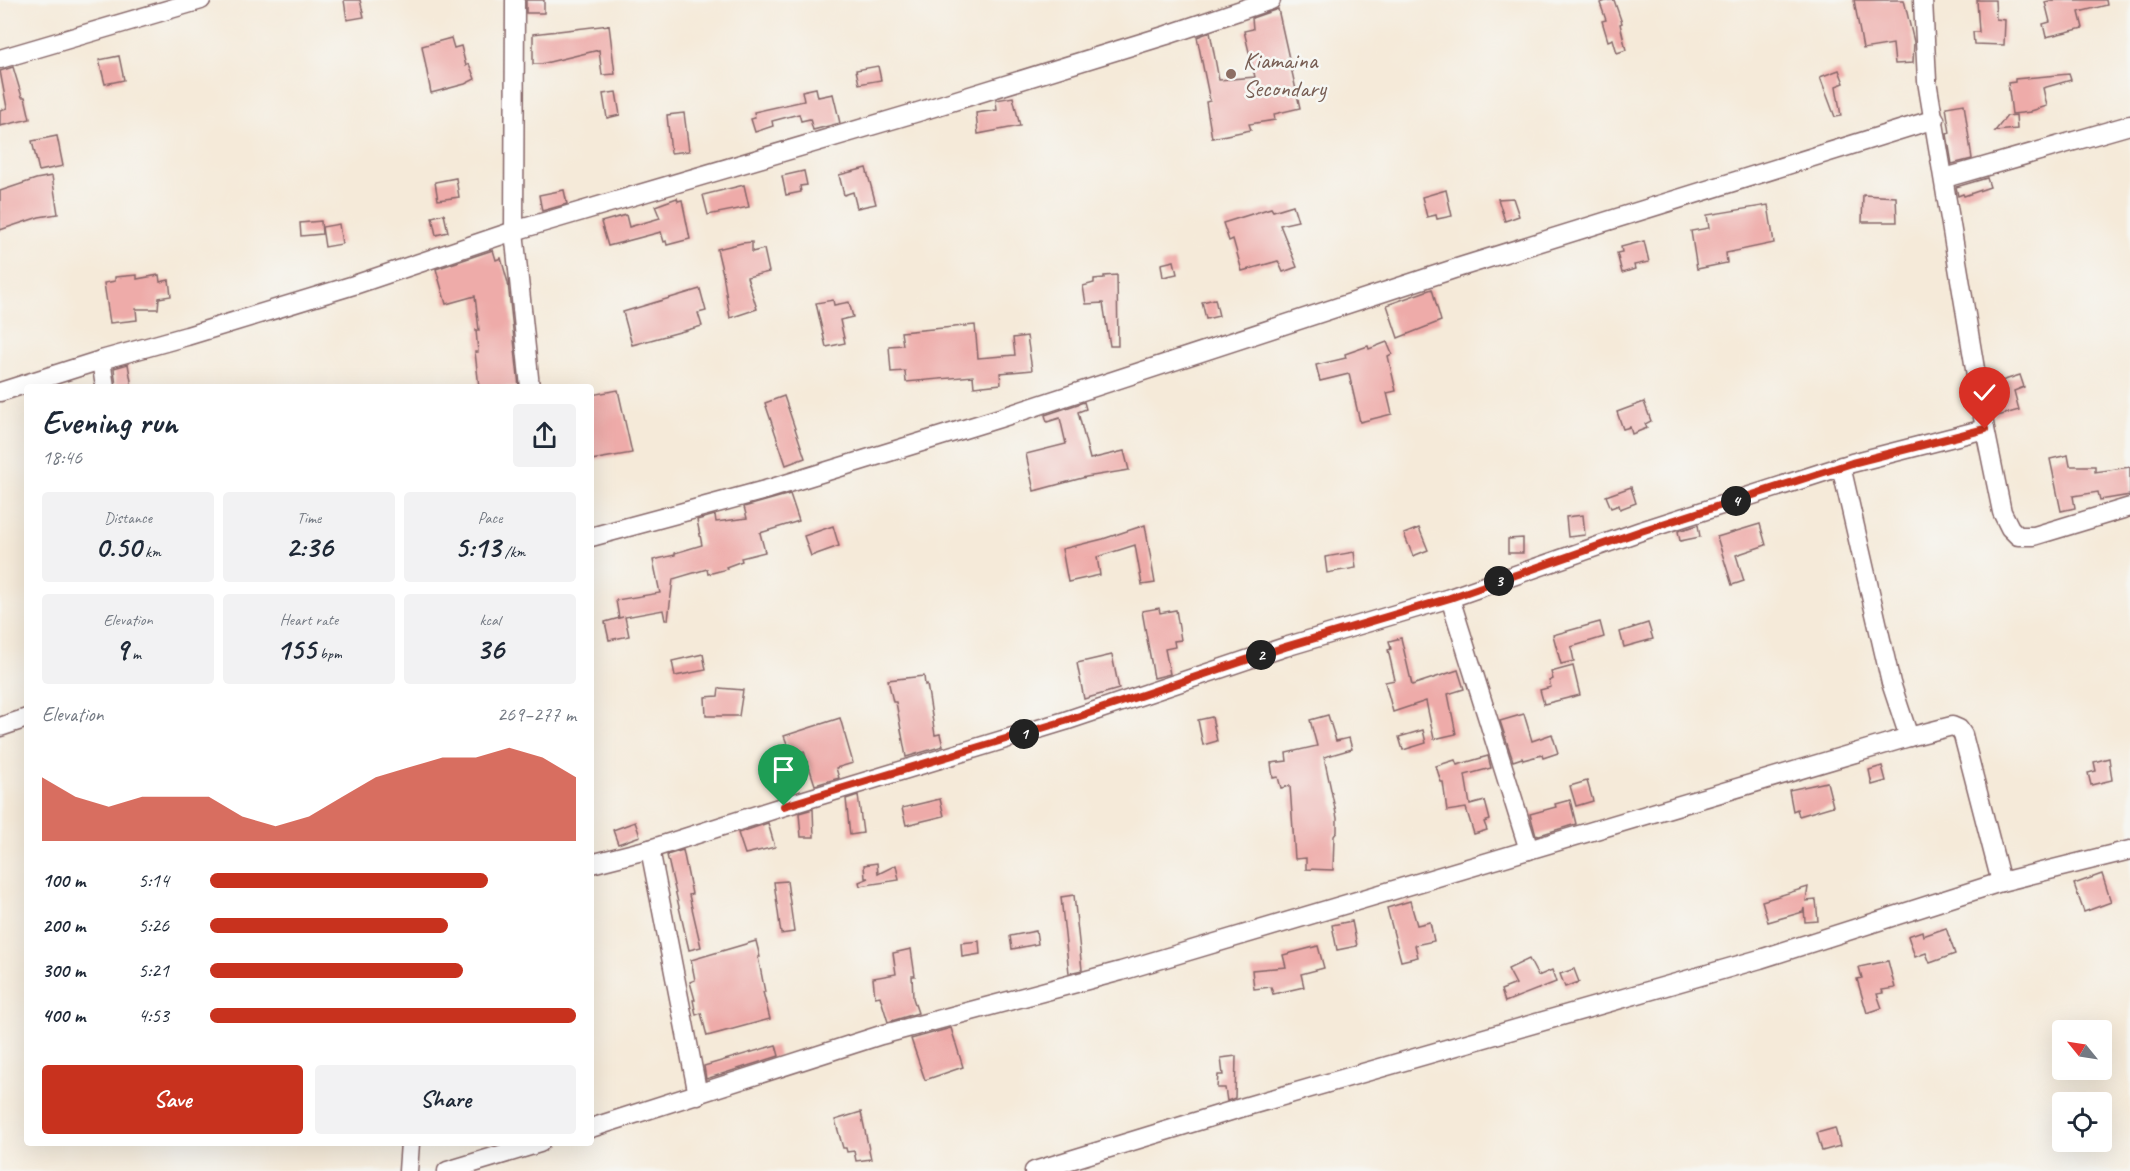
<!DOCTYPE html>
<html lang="en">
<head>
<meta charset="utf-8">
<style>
  body { margin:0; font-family:Caveat,sans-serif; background:#f2f2f3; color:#1f2937; height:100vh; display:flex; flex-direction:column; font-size:22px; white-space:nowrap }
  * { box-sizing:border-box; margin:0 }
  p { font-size:20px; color:#747a83 }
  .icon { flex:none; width:33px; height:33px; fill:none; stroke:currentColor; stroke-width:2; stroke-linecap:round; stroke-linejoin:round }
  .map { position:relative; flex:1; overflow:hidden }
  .side { position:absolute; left:24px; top:384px; width:570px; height:762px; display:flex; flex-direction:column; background:#fff; border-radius:6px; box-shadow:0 6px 24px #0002 }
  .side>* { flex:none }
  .needle { width:39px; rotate:300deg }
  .tools { position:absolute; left:2052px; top:1020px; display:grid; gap:12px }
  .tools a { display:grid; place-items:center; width:60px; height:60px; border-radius:6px; background:#fff; box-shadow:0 6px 24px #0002; font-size:30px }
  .pin { position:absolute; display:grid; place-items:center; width:51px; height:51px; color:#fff; margin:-62px -26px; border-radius:50% 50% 50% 0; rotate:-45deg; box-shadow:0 0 6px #0007 }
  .pin .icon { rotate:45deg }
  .km { position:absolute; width:30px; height:30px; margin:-15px; border-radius:50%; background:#222; color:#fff; font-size:16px; line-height:30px; text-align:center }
  .round { display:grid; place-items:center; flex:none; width:63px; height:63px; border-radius:6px; background:#f2f2f3 }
  .head { display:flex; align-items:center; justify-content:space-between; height:102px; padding:0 18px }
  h1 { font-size:33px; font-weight:700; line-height:45px }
  .stats { display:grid; grid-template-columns:repeat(3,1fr); gap:9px; height:102px; padding:6px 18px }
  .stats div { display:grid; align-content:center; border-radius:6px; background:#f2f2f3; text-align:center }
  .stats b { font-size:30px; font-weight:700 }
  .stats small { font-size:16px; font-weight:400 }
  .stats p { font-size:16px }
  .chart { height:168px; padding:12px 18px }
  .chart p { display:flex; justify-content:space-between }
  .chart svg { width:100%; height:108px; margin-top:6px; fill:#c8321e; opacity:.7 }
  .cta { display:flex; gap:12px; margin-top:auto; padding:12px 18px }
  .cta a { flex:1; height:69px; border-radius:6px; background:#c8321e; color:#fff; font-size:24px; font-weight:700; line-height:69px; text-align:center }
  .cta a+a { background:#f2f2f3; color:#1f2937 }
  ul { padding:0 18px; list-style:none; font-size:20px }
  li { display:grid; grid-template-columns:96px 72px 1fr; align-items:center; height:45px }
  li i { height:15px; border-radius:8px; background:#c8321e }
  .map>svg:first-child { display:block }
</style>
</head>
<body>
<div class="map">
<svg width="2130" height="1171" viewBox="0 0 2130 1171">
  <rect width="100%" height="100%" fill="#f6f6f2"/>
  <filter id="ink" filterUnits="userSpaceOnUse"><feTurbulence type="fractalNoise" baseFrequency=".0167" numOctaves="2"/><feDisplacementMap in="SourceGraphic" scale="12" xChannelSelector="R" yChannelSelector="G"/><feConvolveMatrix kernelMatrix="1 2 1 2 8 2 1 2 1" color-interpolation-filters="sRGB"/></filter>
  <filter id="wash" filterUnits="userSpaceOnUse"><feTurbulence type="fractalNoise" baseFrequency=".008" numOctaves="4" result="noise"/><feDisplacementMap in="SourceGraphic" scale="24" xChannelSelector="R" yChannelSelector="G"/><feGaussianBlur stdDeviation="1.35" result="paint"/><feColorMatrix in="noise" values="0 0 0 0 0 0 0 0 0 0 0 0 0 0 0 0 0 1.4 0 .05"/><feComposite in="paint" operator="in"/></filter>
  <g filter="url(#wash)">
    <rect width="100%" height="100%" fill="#f5ead9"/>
    <g id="blocks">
      <!-- building -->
      <g fill="#eeaba9">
        <path d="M344 0H360L364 17 347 20Z"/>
        <rect x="526" y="0" width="18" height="13"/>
        <path d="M1609 0H1614L1622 23 1620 24 1626 50 1617 53 1613 39 1608 41 1602 21 1606 20 1600 3Z"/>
        <path d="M1854 0H1904L1914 42 1913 63 1895 64 1893 44 1863 49Z"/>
        <path d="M1977 0H1995L1996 19 2005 20 2004 45 1974 44 1973 32H1979Z"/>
        <path d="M2053 0H2106L2107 5 2079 12 2083 28 2046 37 2043 24 2050 22 2045 2Z"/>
        <path d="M1278 9 1300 108 1274 114 1275 120 1249 124 1251 130 1212 138 1206 102 1210 101 1197 37 1210 32 1219 80 1255 77 1244 31 1253 29 1252 18Z"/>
        <path d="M609 25 615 74 602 75 599 50 541 64H533V34Z"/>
        <path d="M451 38 454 48 461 46 466 66 469 64 475 79 465 84 431 93 422 46Z"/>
        <path d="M119 56 124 80 105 84 99 60Z"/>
        <path d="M878 66 881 80 859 84 856 70Z"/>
        <path d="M13 67 22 97H25L30 119 0 126V110L7 108 0 71Z"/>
        <path d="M1839 70 1844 83 1836 86 1841 116 1835 117 1820 77Z"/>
        <path d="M2069 74 2071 80 2043 88 2047 106 2031 111V112L2012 114 2008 83 2015 82V79Z"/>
        <path d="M816 88 818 97 833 94 840 123 813 130 810 119 801 121 799 114 772 121 773 126 755 132 751 119 755 118 754 112 804 101 802 91Z"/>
        <path d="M616 92 620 115 607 118 603 94Z"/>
        <path d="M1013 97 1020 126 978 134 976 113 997 110 996 100Z"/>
        <path d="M1964 104 1972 159 1952 164 1947 134 1950 133 1946 107Z"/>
        <path d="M684 113 689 151 671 153 667 115Z"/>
        <path d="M2016 115 2017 129 1995 131 2007 116Z"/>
        <path d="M57 136 63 166 39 171 32 141Z"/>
        <path d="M866 168 876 204 857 208 853 192 844 195 839 175Z"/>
        <path d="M804 171 807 185 800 186 801 192 786 195 782 176Z"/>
        <path d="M52 176 58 214 39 217 0 230V191L36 179Z"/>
        <path d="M456 178 459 197 438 200 435 182Z"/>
        <path d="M1987 178 1990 187 1964 196 1963 194 1958 196 1956 187Z"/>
        <path d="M744 185 749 207 708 215 703 195Z"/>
        <path d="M564 190 567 204 542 211 539 195Z"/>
        <path d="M1446 190 1452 216 1437 219 1436 215 1427 217 1422 197Z"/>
        <path d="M1863 195 1896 197 1897 222H1862Z"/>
        <path d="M677 198 678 201 682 200 690 239 667 245 666 241 664 242 661 232 608 246 601 222 626 215 629 227 660 218 655 206Z"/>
        <path d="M1513 198 1519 216 1505 221 1498 199Z"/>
        <path d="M1293 205 1298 221 1280 225 1297 267 1283 272 1278 261 1242 271 1233 239 1229 241 1223 223 1271 208 1273 211Z"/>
        <path d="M1768 205 1774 243 1726 253 1727 263 1697 269 1691 231 1709 228 1707 215Z"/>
        <path d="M444 214 448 232 436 235 432 217Z"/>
        <path d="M321 221 322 234 301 236 300 223Z"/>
        <path d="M339 224 342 244 325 247 322 227Z"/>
        <path d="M1644 241 1649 262 1634 265 1635 269 1622 273 1617 253 1622 252 1621 247Z"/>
        <path d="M752 242V252L764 249 769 272 747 277 757 309 730 318 723 274 717 249 742 243Z"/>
        <path d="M493 250 496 260 501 258 508 283 519 387H479L475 352H478L476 330H479L475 296 446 304 436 269Z"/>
        <path d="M1174 261 1177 274 1163 277 1161 264Z"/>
        <path d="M137 275V279L159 275 160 282 169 280 171 296 159 298 158 309H136L137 320 110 323 104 283 115 281V277Z"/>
        <path d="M1117 275 1118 346H1110L1103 303 1086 304 1083 286 1094 283V279L1104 278V276Z"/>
        <path d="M700 289 706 311 698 313 702 326 632 345 623 312Z"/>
        <path d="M1432 289 1441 321 1398 338 1387 305Z"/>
        <path d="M1215 299 1219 316 1206 319 1202 302Z"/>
        <path d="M833 300 834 305 849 302 853 317 840 320 845 343 826 347 816 303Z"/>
        <path d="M975 325 978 358 1015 355 1013 338 1027 336 1032 370 1000 373 1001 384 974 387 973 376 906 382 905 371 891 372 889 346 903 345 901 332Z"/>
        <path d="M1387 342 1392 354 1388 356 1396 391 1387 393 1392 414 1360 422 1349 374 1320 381 1316 365 1346 358 1345 354 1368 346 1369 349Z"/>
        <path d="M128 364 132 387H116L114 368Z"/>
        <path d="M2020 375 2024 387 2014 391 2019 410 1994 417 1989 385Z"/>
        <path d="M618 390 632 453 591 460V395Z"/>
        <path d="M784 396 805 458 786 465 765 403Z"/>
        <path d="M1084 402 1086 409 1078 412 1090 459 1124 451 1129 470 1086 477 1034 491 1026 454 1066 444 1060 418 1047 422 1045 415Z"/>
        <path d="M1644 402 1651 421 1645 424 1647 428 1632 434 1630 427 1623 429 1617 412Z"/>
        <path d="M2068 455 2070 466H2095V472L2130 467V495L2100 500 2098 492 2073 496 2075 508 2061 511 2050 459Z"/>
        <path d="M1631 487 1636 503 1620 509 1619 505 1611 508 1606 496Z"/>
        <path d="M790 494 799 521 760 533 765 552 741 558 742 561 726 567 727 569 708 574 707 569 673 579 668 620H665L663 610 625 617 629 636 609 640 605 622 623 617 619 618 616 600 660 593 653 560 675 555V553L702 545 697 520 715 515 716 522 747 518 744 507Z"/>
        <path d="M1583 515 1585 535 1568 537 1566 517Z"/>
        <path d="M1760 524 1766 545 1736 555 1744 581 1732 585 1717 537Z"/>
        <path d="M1145 525 1155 583 1142 585 1135 545 1097 557 1100 575 1068 582 1062 549 1103 539Z"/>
        <path d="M1698 525 1700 537 1680 541 1678 531Z"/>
        <path d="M833 526 839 546 811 556 804 536Z"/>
        <path d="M1419 528 1428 550 1413 556 1404 534Z"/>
        <path d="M1523 538V553H1508V539Z"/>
        <path d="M1354 552 1356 568 1327 573 1325 557Z"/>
        <path d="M1159 608 1160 613 1176 610 1181 640 1174 641 1175 647 1165 649 1170 674 1154 678 1142 611Z"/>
        <path d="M1600 622 1604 637 1571 647 1574 661 1561 664 1553 635Z"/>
        <path d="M1648 623 1653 639 1624 647 1620 632Z"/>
        <path d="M1401 638 1412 685 1458 670 1464 689 1448 694 1456 734 1434 739 1426 701 1393 712 1385 682 1395 680 1388 650 1391 649 1389 641Z"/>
        <path d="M703 654 706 670 675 676 672 661Z"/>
        <path d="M1112 655 1119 689 1084 699 1077 663Z"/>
        <path d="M1573 666 1580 695 1544 704 1540 690 1551 687 1549 681 1553 679 1551 672Z"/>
        <path d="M924 676 925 685 927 684 935 735 940 734 943 746 906 757 896 702H893L888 680Z"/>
        <path d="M719 688 743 690 739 716H706L705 697 718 696Z"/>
        <path d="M1524 714 1532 741 1552 734 1558 753 1543 758 1542 755 1523 760 1522 758 1513 761 1500 721Z"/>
        <path d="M1328 715 1336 741 1349 738 1352 749 1324 757 1337 818V832L1334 836 1333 870 1306 869V858L1295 859 1290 786 1281 788 1278 777 1273 778 1271 763 1287 761 1286 753 1317 746 1310 720Z"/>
        <path d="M1212 717 1217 741 1203 745 1198 720Z"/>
        <path d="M840 718 853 763 836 768 839 778 815 785 804 751 792 756 784 736Z"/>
        <path d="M1423 730 1426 743 1403 750 1399 737Z"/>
        <path d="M1488 756 1491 768 1465 775 1470 805 1485 801 1490 820 1484 822 1487 830 1474 834 1466 808 1447 811 1443 782H1441L1436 766 1455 760 1457 765Z"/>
        <path d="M2109 758 2112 780 2091 785 2088 773 2096 771 2094 762Z"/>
        <path d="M1882 766 1886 781 1872 785 1869 770Z"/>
        <path d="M1587 781 1593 801 1576 806 1570 786Z"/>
        <path d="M1827 782 1833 806 1799 816 1797 809 1793 811 1789 790Z"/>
        <path d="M858 795 863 833 850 835 846 799Z"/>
        <path d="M940 799 944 816 906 825 902 808Z"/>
        <path d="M1570 800 1576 824 1536 836 1530 814 1556 807 1555 804Z"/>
        <path d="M813 809 814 837H801L799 813Z"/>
        <path d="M635 822 640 836 618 844 613 830Z"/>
        <path d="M768 823 775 847 745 854 738 833Z"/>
        <path d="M683 850 692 894 689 895 701 947 689 950 667 855Z"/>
        <path d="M877 863 878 874 896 865 899 880 860 886 859 882 869 878H865L864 865Z"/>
        <path d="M2102 874 2111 902 2084 912 2074 884Z"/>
        <path d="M787 881 794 932 781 934 774 882Z"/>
        <path d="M1808 887 1806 901 1816 900 1818 921 1805 922 1804 908 1803 912 1768 922 1762 901Z"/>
        <path d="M1074 895 1082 970 1069 973 1061 897Z"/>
        <path d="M1410 901 1417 925 1430 922 1434 941 1415 945 1418 957 1401 961 1387 908Z"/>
        <path d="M1352 921 1357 946 1337 950 1332 925Z"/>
        <path d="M1946 928 1955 954 1930 963 1926 953 1915 957 1908 936 1922 931 1923 936Z"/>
        <path d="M1036 931 1038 944 1012 949 1010 936Z"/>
        <path d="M756 941 760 957H758L765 992H763L770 1019 707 1036 701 1013 696 1015 693 1000H695L690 982 695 980 691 960Z"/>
        <path d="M979 941 980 954 962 957 961 943Z"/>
        <path d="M1318 946 1324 968 1301 974 1304 987 1273 994 1271 987 1254 989 1252 970 1286 967 1283 955Z"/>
        <path d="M911 949 915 976H912L913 998 918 1013 888 1022 880 996 875 997 873 978 896 974 893 953Z"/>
        <path d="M1529 959 1538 976 1552 970 1556 982 1505 1002 1501 990 1516 984 1508 969Z"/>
        <path d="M1888 961 1895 988 1882 990 1883 993 1877 994 1882 1008 1867 1013 1857 979 1862 978 1859 967Z"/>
        <path d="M1574 969 1579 982 1565 987 1560 974Z"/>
        <path d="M951 1028 963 1067 925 1080 911 1039Z"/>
        <path d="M776 1045 779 1056 706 1079 704 1066Z"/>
        <path d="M1236 1056 1235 1098 1227 1101 1225 1088H1217L1218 1075H1223L1221 1058Z"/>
        <path d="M861 1112 871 1159 856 1161 854 1151 847 1152 846 1148H843L835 1120Z"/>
        <path d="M1835 1128 1840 1146 1822 1151 1817 1133Z"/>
      </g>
    </g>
  </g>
  <g filter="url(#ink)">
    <use href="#blocks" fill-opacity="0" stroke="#866668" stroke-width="1.5"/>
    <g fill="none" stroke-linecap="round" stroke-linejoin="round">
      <defs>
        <g id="minor">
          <path d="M515 0 514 231 530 387"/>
          <path d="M1923 0 1927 81 1985 429 2002 512 2010 528 2018 536H2034L2130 507"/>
          <path d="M0 59 201 0"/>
          <path d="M1945 178 2130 125"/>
          <path d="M101 360 105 387"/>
          <path d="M0 392 101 360 187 336 354 285 514 231 918 112 1167 35 1271 0"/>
          <path d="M1841 466 1891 683 1909 737"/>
          <path d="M591 537 769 489 1000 418 1457 268 1935 119"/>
          <path d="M1450 598 1529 850"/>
          <path d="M0 727 27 718"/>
          <path d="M650 849 785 806 1065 721 1285 647 1450 598 1641 531 1852 463 1985 429"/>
          <path d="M591 864 650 849 698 1095"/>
          <path d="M591 1128 881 1035 1121 971 1909 737 1952 726 1959 729 1963 735 2001 882"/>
          <path d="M408 1171 410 1143"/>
          <path d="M447 1171 540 1143"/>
          <path d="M1034 1171 1244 1107 1760 959 2001 882 2130 850"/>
        </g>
      </defs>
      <!-- minor casing -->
      <use href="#minor" stroke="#866668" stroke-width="21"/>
      <!-- minor -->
      <use href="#minor" stroke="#fff" stroke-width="18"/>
    </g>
  </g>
  <g fill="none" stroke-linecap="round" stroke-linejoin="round" filter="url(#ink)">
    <defs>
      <path id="route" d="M784 806 1065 721 1285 647 1450 598 1641 531 1852 463 1985 429"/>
    </defs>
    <!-- route casing -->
    <use href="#route" stroke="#fff" stroke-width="12"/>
    <!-- route -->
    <use href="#route" stroke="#c8321e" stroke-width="8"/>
  </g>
  <!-- markers -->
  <circle fill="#8d6e63" stroke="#f6f6f2" stroke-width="2" cx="1231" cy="74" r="6"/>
  <g text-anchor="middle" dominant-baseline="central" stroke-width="5" stroke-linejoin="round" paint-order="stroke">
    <!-- education labels -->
    <g font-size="24" fill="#785e54" stroke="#f6f6f2" text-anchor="start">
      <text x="1243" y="60">Kiamaina<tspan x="1243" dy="28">Secondary</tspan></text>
    </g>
  </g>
</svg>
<div class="tools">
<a><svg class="needle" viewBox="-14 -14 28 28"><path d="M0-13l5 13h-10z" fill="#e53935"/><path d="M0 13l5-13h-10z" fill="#747a83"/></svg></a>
<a><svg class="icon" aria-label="locate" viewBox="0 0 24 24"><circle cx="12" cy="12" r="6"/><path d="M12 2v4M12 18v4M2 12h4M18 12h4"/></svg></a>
</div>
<div class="pin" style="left:784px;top:806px;background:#1e9e55"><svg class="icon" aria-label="arrive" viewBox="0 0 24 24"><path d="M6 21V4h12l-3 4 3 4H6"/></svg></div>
<div class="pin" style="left:1985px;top:429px;background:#d93025"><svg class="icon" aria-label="check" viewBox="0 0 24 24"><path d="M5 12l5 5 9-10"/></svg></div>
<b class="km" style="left:1024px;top:734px">1</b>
<b class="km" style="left:1261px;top:655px">2</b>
<b class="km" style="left:1499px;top:581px">3</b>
<b class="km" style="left:1736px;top:501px">4</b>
<section class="side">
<div class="head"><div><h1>Evening run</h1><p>18:46</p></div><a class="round"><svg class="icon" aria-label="share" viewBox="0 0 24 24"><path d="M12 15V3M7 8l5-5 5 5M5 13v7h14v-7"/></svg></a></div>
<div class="stats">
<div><p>Distance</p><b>0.50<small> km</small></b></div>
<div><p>Time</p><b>2:36</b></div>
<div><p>Pace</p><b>5:13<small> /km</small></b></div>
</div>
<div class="stats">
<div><p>Elevation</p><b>9<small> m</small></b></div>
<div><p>Heart rate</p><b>155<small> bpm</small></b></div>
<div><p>kcal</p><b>36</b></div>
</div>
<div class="chart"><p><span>Elevation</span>269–277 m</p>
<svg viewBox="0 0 160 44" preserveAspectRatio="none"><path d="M0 44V18L10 26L20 30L30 26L40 26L50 26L60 34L70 38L80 34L90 26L100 18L110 14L120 10L130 10L140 6L150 10L160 18V44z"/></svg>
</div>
<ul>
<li><b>100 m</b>5:14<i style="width:76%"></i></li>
<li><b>200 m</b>5:26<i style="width:65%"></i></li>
<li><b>300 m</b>5:21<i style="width:69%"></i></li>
<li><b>400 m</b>4:53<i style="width:100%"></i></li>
</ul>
<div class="cta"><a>Save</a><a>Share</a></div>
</section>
</div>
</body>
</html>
